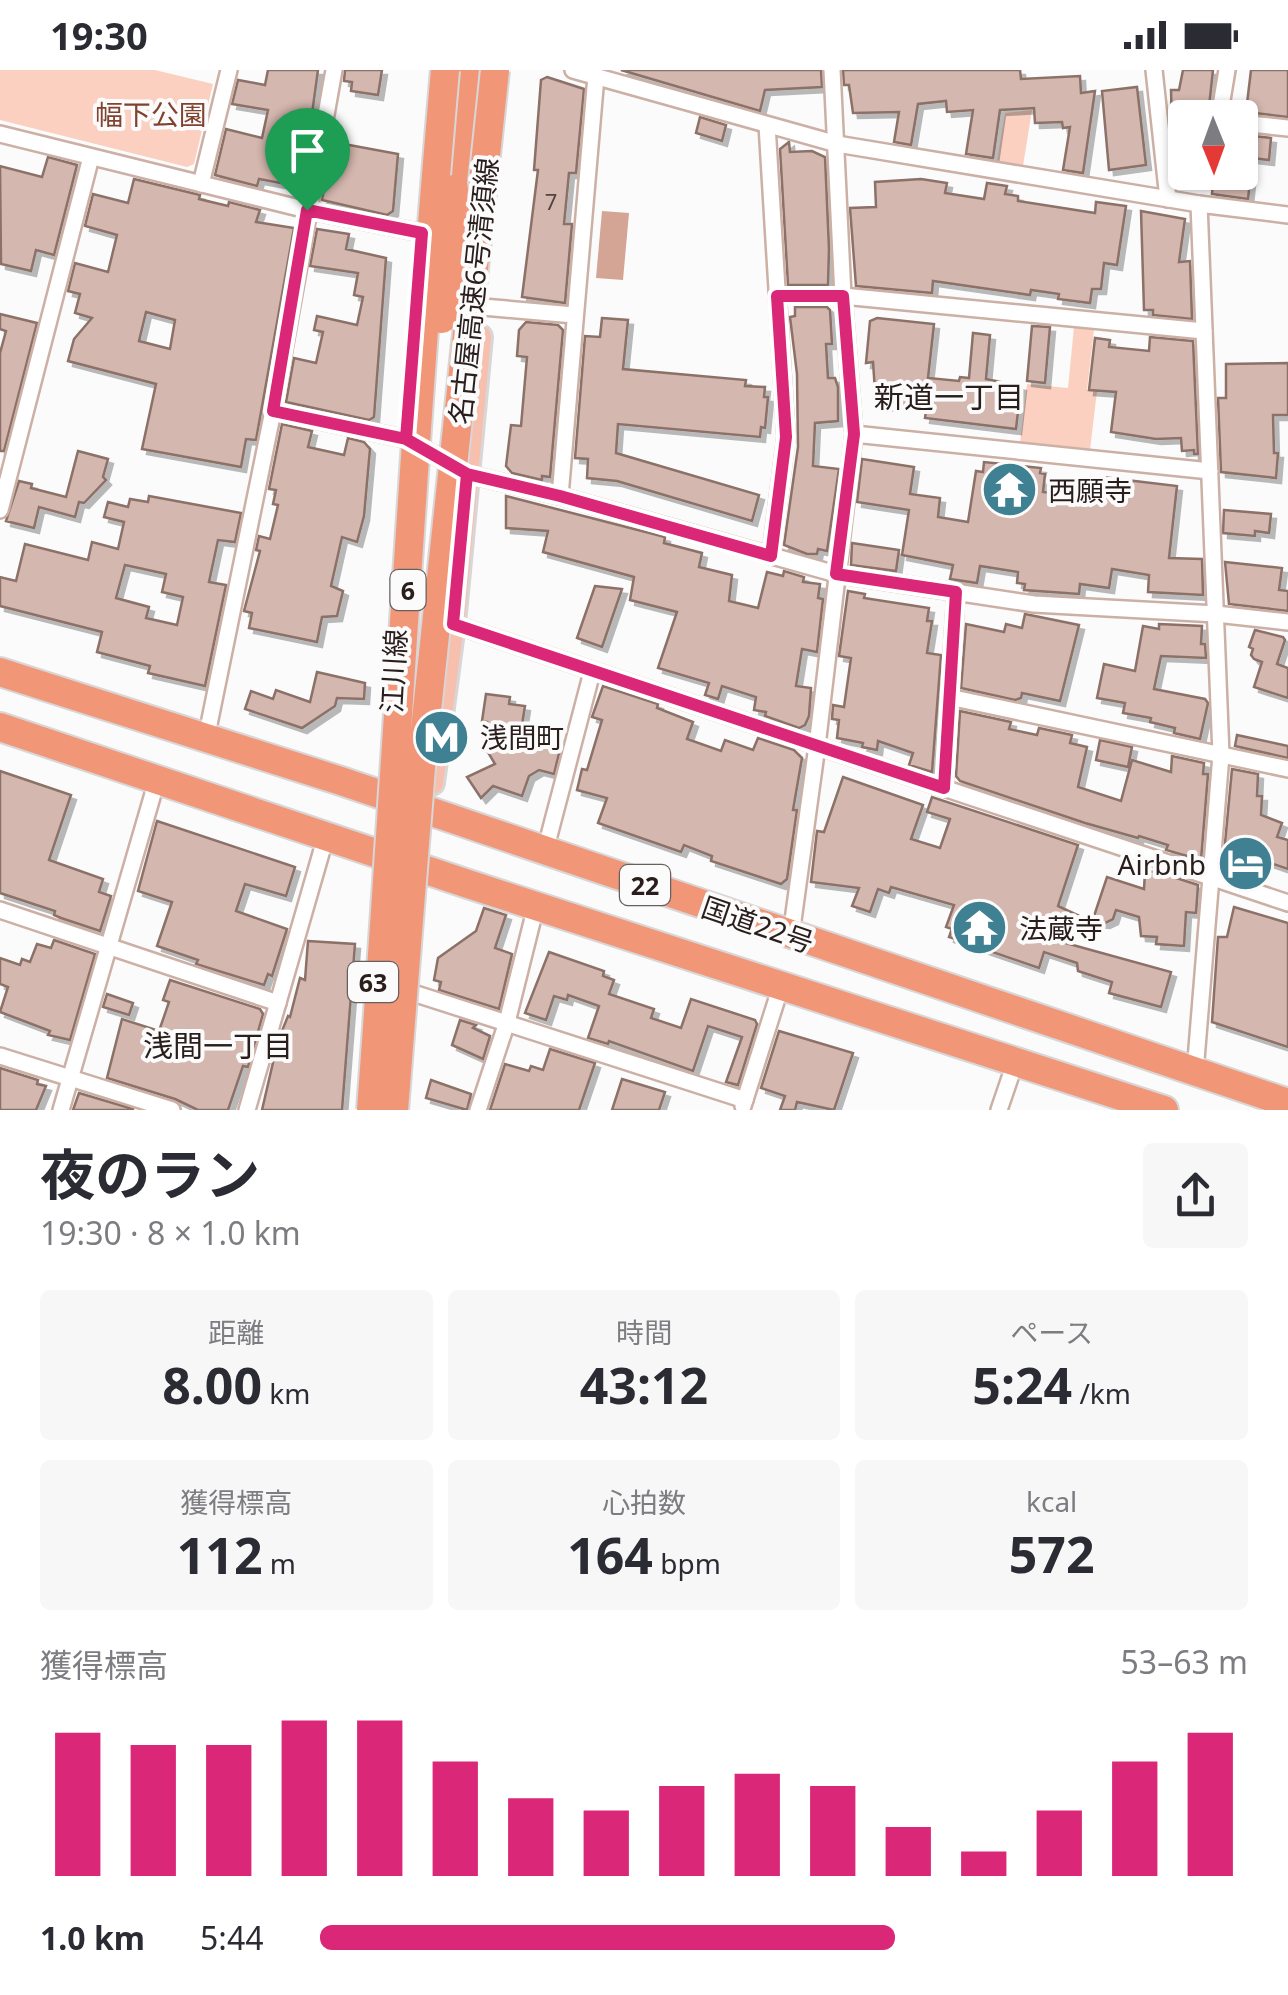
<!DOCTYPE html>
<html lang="ja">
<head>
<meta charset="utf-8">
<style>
  body { margin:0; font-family:"Noto Sans","Noto Sans JP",sans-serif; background:#f7f7f7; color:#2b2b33; height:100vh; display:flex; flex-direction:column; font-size:38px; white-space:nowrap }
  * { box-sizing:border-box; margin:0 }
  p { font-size:32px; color:#7c7c81 }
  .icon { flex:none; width:55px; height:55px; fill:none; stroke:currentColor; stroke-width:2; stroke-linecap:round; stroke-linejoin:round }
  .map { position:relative; height:1040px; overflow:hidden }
  .side { display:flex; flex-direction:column; background:#fff; flex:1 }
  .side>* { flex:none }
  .needle { width:65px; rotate:179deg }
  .buttons { position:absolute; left:1168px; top:30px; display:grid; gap:20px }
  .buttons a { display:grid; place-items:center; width:90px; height:90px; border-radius:10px; background:#fff; box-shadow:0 2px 8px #0004; font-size:50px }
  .pin { position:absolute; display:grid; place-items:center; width:85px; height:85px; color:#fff; margin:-102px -42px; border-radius:50% 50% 50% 0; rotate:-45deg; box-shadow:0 0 10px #0007 }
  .pin .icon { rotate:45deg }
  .round { display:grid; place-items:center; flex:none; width:105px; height:105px; border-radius:10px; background:#f7f7f7 }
  .summary { display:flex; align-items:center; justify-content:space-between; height:170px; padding:0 40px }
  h1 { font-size:55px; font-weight:700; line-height:75px }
  .metrics { display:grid; grid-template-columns:repeat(3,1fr); gap:15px; height:170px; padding:10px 40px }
  .metrics div { display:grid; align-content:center; border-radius:10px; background:#f7f7f7; text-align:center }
  .metrics b { font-size:50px; font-weight:700 }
  .metrics small { font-size:28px; font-weight:400 }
  .metrics p { font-size:28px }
  .chart { height:280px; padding:20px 40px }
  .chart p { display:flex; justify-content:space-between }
  .chart svg { width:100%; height:180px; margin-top:10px; stroke:#db2777; stroke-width:6 }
  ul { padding:0 40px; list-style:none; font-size:32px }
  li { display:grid; grid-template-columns:160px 120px 1fr; align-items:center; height:75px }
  li i { height:25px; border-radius:12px; background:#db2777 }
  .status { display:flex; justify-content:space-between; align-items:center; height:70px; padding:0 50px; background:#fff; direction:ltr }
  .status svg { height:28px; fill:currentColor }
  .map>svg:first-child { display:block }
</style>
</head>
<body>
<div class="status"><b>19:30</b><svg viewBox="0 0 49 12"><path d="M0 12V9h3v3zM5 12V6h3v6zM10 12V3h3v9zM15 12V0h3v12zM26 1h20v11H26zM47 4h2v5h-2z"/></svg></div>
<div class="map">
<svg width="1288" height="1040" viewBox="0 0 1288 1040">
  <defs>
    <filter id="shadow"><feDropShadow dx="5" dy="5" stdDeviation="0" flood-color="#0004"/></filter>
  </defs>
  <rect width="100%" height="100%" fill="#fbfbfb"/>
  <!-- green -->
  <g fill="#fbd0c1">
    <path d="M0 0H155L213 14 194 94 187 97 0 50Z"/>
    <path d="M1032 40 1023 96 997 92 1005 43Z"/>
    <path d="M1074 257 1094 260 1087 320 1097 321 1090 380 1020 373 1027 314 1068 318Z"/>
  </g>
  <!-- water -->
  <path fill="#d4a495" d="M602 141 629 143 623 210 596 208Z"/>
  <!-- building -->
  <g fill="#d4b7ae" stroke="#8b7168" stroke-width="2.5" fill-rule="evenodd" filter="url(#shadow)">
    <path d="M268 0H318L302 117 259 109 257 116 215 105 226 59 262 68 268 40 232 34 238 10 265 15Z"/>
    <path d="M345 0H382L378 25 351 21 352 12 344 11Z"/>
    <path d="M621 0H821L822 17 765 20 760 41Z"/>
    <path d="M843 0H1020L1021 9 1080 6 1081 23 1095 21 1083 103 1063 100 1070 57 1063 58 1062 52 1035 53 1034 38 1000 40 993 88 966 84 973 40 947 42 946 31 918 34 911 75 894 72 899 42 853 43 849 15H844Z"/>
    <path d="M1183 0H1213L1209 37 1204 36V48H1185V59H1172L1171 20H1179Z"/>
    <path d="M1251 0H1288V47L1246 42Z"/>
    <path d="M547 7 584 19 576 103H569L564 154H572L565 233 522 227 538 100H534L541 10Z"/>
    <path d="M1137 17 1146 95 1109 100 1102 21Z"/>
    <path d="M700 47 726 55 722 71 696 63Z"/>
    <path d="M1245 65 1271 68 1269 90 1243 87Z"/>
    <path d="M333 72 398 84 393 141 387 145 322 130Z"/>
    <path d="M789 72 790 82 812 81 825 87 829 179 828 215H788L780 79Z"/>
    <path d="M48 87 77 95 54 185 36 180 31 201 1 194 0 96 42 107Z"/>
    <path d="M1214 102H1251L1248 129 1212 124Z"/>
    <path d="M134 109 200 125 199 129 228 136 229 132 260 140 256 152 294 158 256 370 246 369 241 397 142 379 156 314 68 291 74 269 92 248 75 243 80 224 68 221 75 193 108 202 117 165 85 156 93 124 128 133ZM146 242 175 250 170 279 139 271Z"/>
    <path d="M921 109 947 113 945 123 984 129 987 113 1007 116 1005 124 1018 126V131L1095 143 1096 132 1126 136 1117 195 1104 193 1101 219H1092L1090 233 1058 229 1059 224 1031 220 1030 225 933 211 932 223 856 216 850 138 876 137 875 112Z"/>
    <path d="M1141 141 1185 149 1179 192 1190 191 1192 249 1153 245V240H1144Z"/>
    <path d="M317 159 349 164 346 179 386 188 374 347 369 350 286 332 294 288 316 293 323 262 314 260 317 246 357 255 363 227 354 225 358 203 310 196Z"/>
    <path d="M795 237H827L830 240 832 274H826L828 308H835L838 317V351L815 353 813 396 839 399 827 481 818 479 817 484H807L784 475 798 377 797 304 790 247 795 246Z"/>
    <path d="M0 244 37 253 4 381H0V283L6 261 0 259Z"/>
    <path d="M602 248 628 250 623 299 746 310 745 316 765 317 764 327H768L765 358 761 357 760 367 618 354 616 383 759 425 752 451 617 411 587 408 588 389 575 388 585 266 600 267Z"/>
    <path d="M877 248 934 254 928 308 959 311 960 307 969 308 973 263 990 265 986 309 1021 316 1016 359 925 348 927 334 876 336 873 292 866 293 870 251Z"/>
    <path d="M526 252 558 255 563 260 550 407 542 406V410L512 403 506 396 511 355 521 356 527 287 517 286 519 260Z"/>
    <path d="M1032 256 1050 257 1045 313 1027 311Z"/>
    <path d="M1150 267 1193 271 1198 384H1194V380L1182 381 1181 368 1156 369 1111 362 1116 322 1089 320 1095 268 1110 270 1109 277 1149 281Z"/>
    <path d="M1288 293V345H1273L1274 383H1278L1276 408 1221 402 1218 328H1226V294Z"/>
    <path d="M282 354 312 361 308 377 344 385 348 368 364 372 370 379 364 446 357 472 342 467 331 516 343 521 337 546 322 547 317 572 249 558 252 543 244 541 260 481 256 480 259 466 270 469 278 435 273 434 276 420 269 419Z"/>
    <path d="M78 381 108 389 103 407 106 410 84 433 79 432 75 447 39 437 34 458 6 451 19 411 32 414 31 418 66 427Z"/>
    <path d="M862 389 914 397 910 424 940 428 938 447 968 452 976 401 983 402 984 392 1041 398 1040 403 1045 404 1043 422 1075 426 1077 415 1100 417 1101 407 1177 416 1169 488 1202 489 1203 525 1148 522 1149 505 1112 499 1109 518 1080 514 1079 524 1024 520 1025 514 1017 513 1018 502 980 496 977 513 950 509 953 495 902 485 909 440 857 432Z"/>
    <path d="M149 426 241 443 235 472 218 470 209 512 226 515 205 616 148 603 150 596 97 582 102 562 0 536V507L16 511 25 474 88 490 92 472 118 479 124 452 104 447 108 432 128 437 130 429 148 432ZM125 495 166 504 162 522 183 527 177 555 146 548 149 537 116 528Z"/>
    <path d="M506 426 665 467 664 473 702 483 699 497 732 505 729 531 758 538 767 502 783 506 784 501 804 507 803 512 820 514 818 528 823 529 817 582 802 579 796 616 811 618 809 646 805 655 799 658 765 646 766 642 754 640 756 627 722 616 718 629 705 625 709 613 658 598 677 542 630 530 634 507 543 482 548 461 506 458Z"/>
    <path d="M1224 440 1271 444 1269 463 1255 461V466L1223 463Z"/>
    <path d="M852 473 899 480 896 501 851 495Z"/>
    <path d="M1225 492 1282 498 1279 520 1288 521V541L1229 534Z"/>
    <path d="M595 516 622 519 602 577 577 568Z"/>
    <path d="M848 521 865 524 864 528 929 538 927 551H932L927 583 941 585 932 702 909 695 913 683 878 671 877 680 862 677 863 673 837 668 839 650 832 649 833 635 844 637 851 588 839 586Z"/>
    <path d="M1025 544 1079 555 1060 631 1022 623 1021 628 1015 630 961 618 966 554 1004 562 1006 554 1022 558Z"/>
    <path d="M1159 554 1202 556 1201 574H1205L1206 588 1161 586 1154 619 1205 629 1208 633 1200 669 1174 663 1175 658 1150 652 1151 648 1123 643 1125 633 1097 628 1104 594 1135 601 1143 556 1159 559Z"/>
    <path d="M1255 560 1283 567 1285 570 1277 594 1288 598V628L1254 617 1262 592 1254 589 1251 585 1253 579 1249 577Z"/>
    <path d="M317 602 365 613 364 629 337 628 335 636 302 658 245 639 251 621 273 629 276 620 310 632Z"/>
    <path d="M603 616 658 634 657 638 693 652 687 669 721 681 725 670 753 680 758 668 794 680 802 688 793 740H797L787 809 781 814 711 791 712 786 684 775 681 782 598 753 607 728 577 720 582 699 587 700 602 650 592 647Z"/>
    <path d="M486 624 510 627 509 634 525 636 521 661 562 671 554 704 539 700 529 706 522 726 493 716 481 728 467 707 495 694 486 679 487 652 482 651Z"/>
    <path d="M960 641 1011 652 1009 659 1037 665 1039 658 1072 665 1070 673 1087 677 1078 717 1121 731 1132 690 1171 702 1172 686 1204 693 1203 704H1208L1201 790 1166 780 1168 775 1139 766 1138 768 1085 753 960 711 956 706Z"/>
    <path d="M1237 665 1288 676V688L1235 676Z"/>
    <path d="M1100 670 1132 677 1128 697 1096 690Z"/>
    <path d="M1232 699 1258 704 1257 726H1262L1261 745 1282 753 1277 767 1288 770V799L1256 788 1250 806 1226 798 1223 794Z"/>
    <path d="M0 701 71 725 49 790 103 809 99 822 111 826 100 861 61 848 54 845 55 841 0 823Z"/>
    <path d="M843 707 923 735 911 769 940 778 950 749 927 742 932 727 1078 775 1058 836 1092 852 1033 851 1046 855 1044 867 1171 902 1161 937 1109 923 1112 912 1078 901 1077 893 1044 882 1039 898 949 867 952 859 946 857 954 835 891 817 889 823 878 819 870 842 852 836 859 818 811 812 817 761 824 762Z"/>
    <path d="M157 751 295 797 286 826 245 814 236 841 287 859 272 906 268 904 264 915 196 894 198 890 157 876 172 832 138 821Z"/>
    <path d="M1145 801 1158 802 1198 815 1196 843 1186 842 1184 876 1156 874 1157 867 1141 866 1139 847 1116 840 1113 849 1105 853 1092 852 1107 807 1144 819Z"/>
    <path d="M1234 837 1288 853V977L1212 952 1218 867H1227Z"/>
    <path d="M484 838 506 845 495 878 512 884 499 939 439 920 441 912 434 910 438 888 476 861Z"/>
    <path d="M54 870 95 884 70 970 48 965 50 961 0 942 8 917 0 914V888L20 895 22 889 30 892 37 874 51 878Z"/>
    <path d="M308 871 355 874 342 1040H262L278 971 288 946 290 947 300 908 305 910Z"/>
    <path d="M549 882 604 901 603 906 614 910 609 924 654 939 651 948 681 958 691 929 755 950 757 954 738 1015 726 1012 742 967 708 956 693 1001 609 971 608 974 588 968 599 936 568 925 567 930 554 926 546 950 525 943Z"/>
    <path d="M170 910 260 939 263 944 248 997 243 996 228 1040H198L175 1029 107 1008 122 949 159 961 169 932 163 930Z"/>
    <path d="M107 924 133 933 129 945 103 937Z"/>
    <path d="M460 950 476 955 473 958 490 966 483 989 452 975Z"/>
    <path d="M779 961 853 983 834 1040 797 1032 795 1040H780L785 1026 761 1018Z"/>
    <path d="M550 979 595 993 579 1040H490L505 994 529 1001 531 996 543 1000Z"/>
    <path d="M0 998 38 1010 37 1014 46 1016 36 1040H0Z"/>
    <path d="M622 1009 665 1022 659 1040H612Z"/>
    <path d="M431 1010 471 1024 467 1040 426 1028Z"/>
    <path d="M79 1023 133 1039V1040H73Z"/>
  </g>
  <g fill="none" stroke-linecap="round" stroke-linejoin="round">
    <defs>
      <g id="street">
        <path d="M573 0 837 74 1199 134 1288 145"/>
        <path d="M1154 0 1168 129"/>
        <path d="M1219 48 1227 0"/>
        <path d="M1240 53 1288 58"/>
        <path d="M767 55 786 367 771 485"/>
        <path d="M0 64 307 140 422 163"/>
        <path d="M201 114 229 0"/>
        <path d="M777 226H843L1204 261"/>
        <path d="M483 237 574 245"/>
        <path d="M273 341 406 369 467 404 560 426 836 504 1034 534 1216 544 1288 552"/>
        <path d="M854 364 1210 401"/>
        <path d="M560 426 596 6"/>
        <path d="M0 440 91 87"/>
        <path d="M453 554 1288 833"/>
        <path d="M949 627 1288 699"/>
        <path d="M206 669 273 341 334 0"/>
        <path d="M944 718 956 522"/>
        <path d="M545 781 592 602"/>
        <path d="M0 840 278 933"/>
        <path d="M791 865 817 676 854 364 843 226 832 0"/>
        <path d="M410 922 745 1030"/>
        <path d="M0 986 172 1040"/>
        <path d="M1195 1002 1221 685 1199 134"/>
        <path d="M743 1036 781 916"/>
        <path d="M61 1040 157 710"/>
        <path d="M247 1040 326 766"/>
        <path d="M478 1040 507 952 536 836"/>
        <path d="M999 1040 1015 993"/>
      </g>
      <path id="primary" d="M432 713 453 554 480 267"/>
      <g id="highway">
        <path d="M454 119 465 0"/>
        <path d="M0 602 341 711 1288 1033"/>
        <path d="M0 657 465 813 1164 1040"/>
      </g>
    </defs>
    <!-- street casing -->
    <use href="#street" stroke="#ccb0a6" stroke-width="20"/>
    <!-- primary casing -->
    <use href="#primary" stroke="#d8d6d6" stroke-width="28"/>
    <!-- highway casing -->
    <use href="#highway" stroke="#d8d6d6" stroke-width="32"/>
    <!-- street -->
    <use href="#street" stroke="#fff" stroke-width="15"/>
    <!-- primary -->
    <use href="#primary" stroke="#f7c0ae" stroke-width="22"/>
    <!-- highway -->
    <use href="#highway" stroke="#f29678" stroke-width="28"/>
    <defs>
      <g id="highway-bridge">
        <path d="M442 249 454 119"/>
        <path d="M371 1040C397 693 414 346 445 0"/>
        <path d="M394 1040 421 697 495 0"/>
      </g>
    </defs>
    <!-- highway-bridge casing -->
    <use href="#highway-bridge" stroke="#d8d6d6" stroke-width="32" stroke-linecap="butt"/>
    <!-- highway-bridge -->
    <use href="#highway-bridge" stroke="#f29678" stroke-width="28"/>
  </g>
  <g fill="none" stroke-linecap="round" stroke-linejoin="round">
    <defs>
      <path id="route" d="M307 140 422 163 406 369 467 404 453 554 944 718 956 522 836 504 854 364 843 226H777L786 367 771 486 560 426 467 404 406 369 273 341 307 140"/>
    </defs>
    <!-- route casing -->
    <use href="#route" stroke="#fff" stroke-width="20"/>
    <!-- route -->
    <use href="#route" stroke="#db2777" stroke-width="12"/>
  </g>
  <!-- icons -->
  <defs>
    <symbol id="temple-disc" viewBox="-11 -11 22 22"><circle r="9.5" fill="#3f8093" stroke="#fbfbfb"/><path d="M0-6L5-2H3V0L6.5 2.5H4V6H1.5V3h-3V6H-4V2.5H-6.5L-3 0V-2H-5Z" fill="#fff"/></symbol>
    <symbol id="metro-disc" viewBox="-11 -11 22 22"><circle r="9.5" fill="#3f8093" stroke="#fbfbfb"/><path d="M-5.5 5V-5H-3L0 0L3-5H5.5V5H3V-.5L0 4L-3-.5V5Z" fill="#fff"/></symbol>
    <symbol id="hotel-disc" viewBox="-11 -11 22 22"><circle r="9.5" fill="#3f8093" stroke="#fbfbfb"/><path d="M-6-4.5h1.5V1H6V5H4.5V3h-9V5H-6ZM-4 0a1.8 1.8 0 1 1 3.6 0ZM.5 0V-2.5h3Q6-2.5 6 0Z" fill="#fff"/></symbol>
  </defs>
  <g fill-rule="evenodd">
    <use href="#temple-disc" x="978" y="388" width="63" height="63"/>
    <use href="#metro-disc" x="410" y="636" width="63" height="63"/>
    <use href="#hotel-disc" x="1214" y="762" width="63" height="63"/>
    <use href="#temple-disc" x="948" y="826" width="63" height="63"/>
  </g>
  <g text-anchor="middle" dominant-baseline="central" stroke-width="8" stroke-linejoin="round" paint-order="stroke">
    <!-- number labels -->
    <g font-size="22" fill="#544440">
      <text x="551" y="131">7</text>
    </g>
    <!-- shield labels -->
    <g fill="#fbfbfb" stroke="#68605e" stroke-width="2.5">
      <rect x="390.5" y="500" width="35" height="40" rx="8"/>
      <rect x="620" y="795" width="50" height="40" rx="8"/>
      <rect x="348" y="892" width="50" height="40" rx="8"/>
    </g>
    <g font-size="25" font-weight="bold" fill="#291e1b">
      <text x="408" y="520">6</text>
      <text x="645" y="815">22</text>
      <text x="373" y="912">63</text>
    </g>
    <!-- park labels -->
    <g font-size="28" fill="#81432f" stroke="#fbfbfb">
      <text x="151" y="44">幅下公園</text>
    </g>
    <!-- street labels -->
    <g font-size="28" fill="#291e1b" stroke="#fbfbfb">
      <text transform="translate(473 221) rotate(-84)">名古屋高速6号清須線</text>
      <text transform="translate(393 601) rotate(-87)">江川線</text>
      <text transform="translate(758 854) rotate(19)">国道22号</text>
    </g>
    <!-- poi labels -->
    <g font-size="28" fill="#291e1b" stroke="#fbfbfb" text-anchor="start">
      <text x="1048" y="420">西願寺</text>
      <text x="480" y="667">浅間町</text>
      <text x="1206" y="794" text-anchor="end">Airbnb</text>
      <text x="1019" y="858">法蔵寺</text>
    </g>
    <!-- neighbourhood labels -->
    <g font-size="30" fill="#291e1b" stroke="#fbfbfb">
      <text x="949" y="326">新道一丁目</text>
      <text x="218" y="975">浅間一丁目</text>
    </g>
  </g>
</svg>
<div class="buttons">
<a><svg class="needle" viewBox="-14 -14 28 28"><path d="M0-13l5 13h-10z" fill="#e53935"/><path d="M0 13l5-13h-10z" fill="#7c7c81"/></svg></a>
</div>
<div class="pin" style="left:307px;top:140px;background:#1e9e55"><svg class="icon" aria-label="arrive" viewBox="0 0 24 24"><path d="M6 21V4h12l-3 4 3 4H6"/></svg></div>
</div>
<section class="side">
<div class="summary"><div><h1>夜のラン</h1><p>19:30 · 8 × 1.0 km</p></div><a class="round"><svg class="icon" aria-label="share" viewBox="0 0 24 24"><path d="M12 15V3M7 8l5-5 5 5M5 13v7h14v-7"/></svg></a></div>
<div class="metrics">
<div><p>距離</p><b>8.00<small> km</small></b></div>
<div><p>時間</p><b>43:12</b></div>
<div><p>ペース</p><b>5:24<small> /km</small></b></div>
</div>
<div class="metrics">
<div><p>獲得標高</p><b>112<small> m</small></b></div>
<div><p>心拍数</p><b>164<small> bpm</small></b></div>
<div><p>kcal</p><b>572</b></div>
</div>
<div class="chart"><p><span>獲得標高</span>53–63 m</p>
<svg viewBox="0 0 160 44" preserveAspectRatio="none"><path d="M5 44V9M15 44V12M25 44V12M35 44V6M45 44V6M55 44V16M65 44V25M75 44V28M85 44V22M95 44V19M105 44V22M115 44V32M125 44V38M135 44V28M145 44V16M155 44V9"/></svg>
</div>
<ul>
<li><b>1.0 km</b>5:44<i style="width:62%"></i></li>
</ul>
</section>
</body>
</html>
